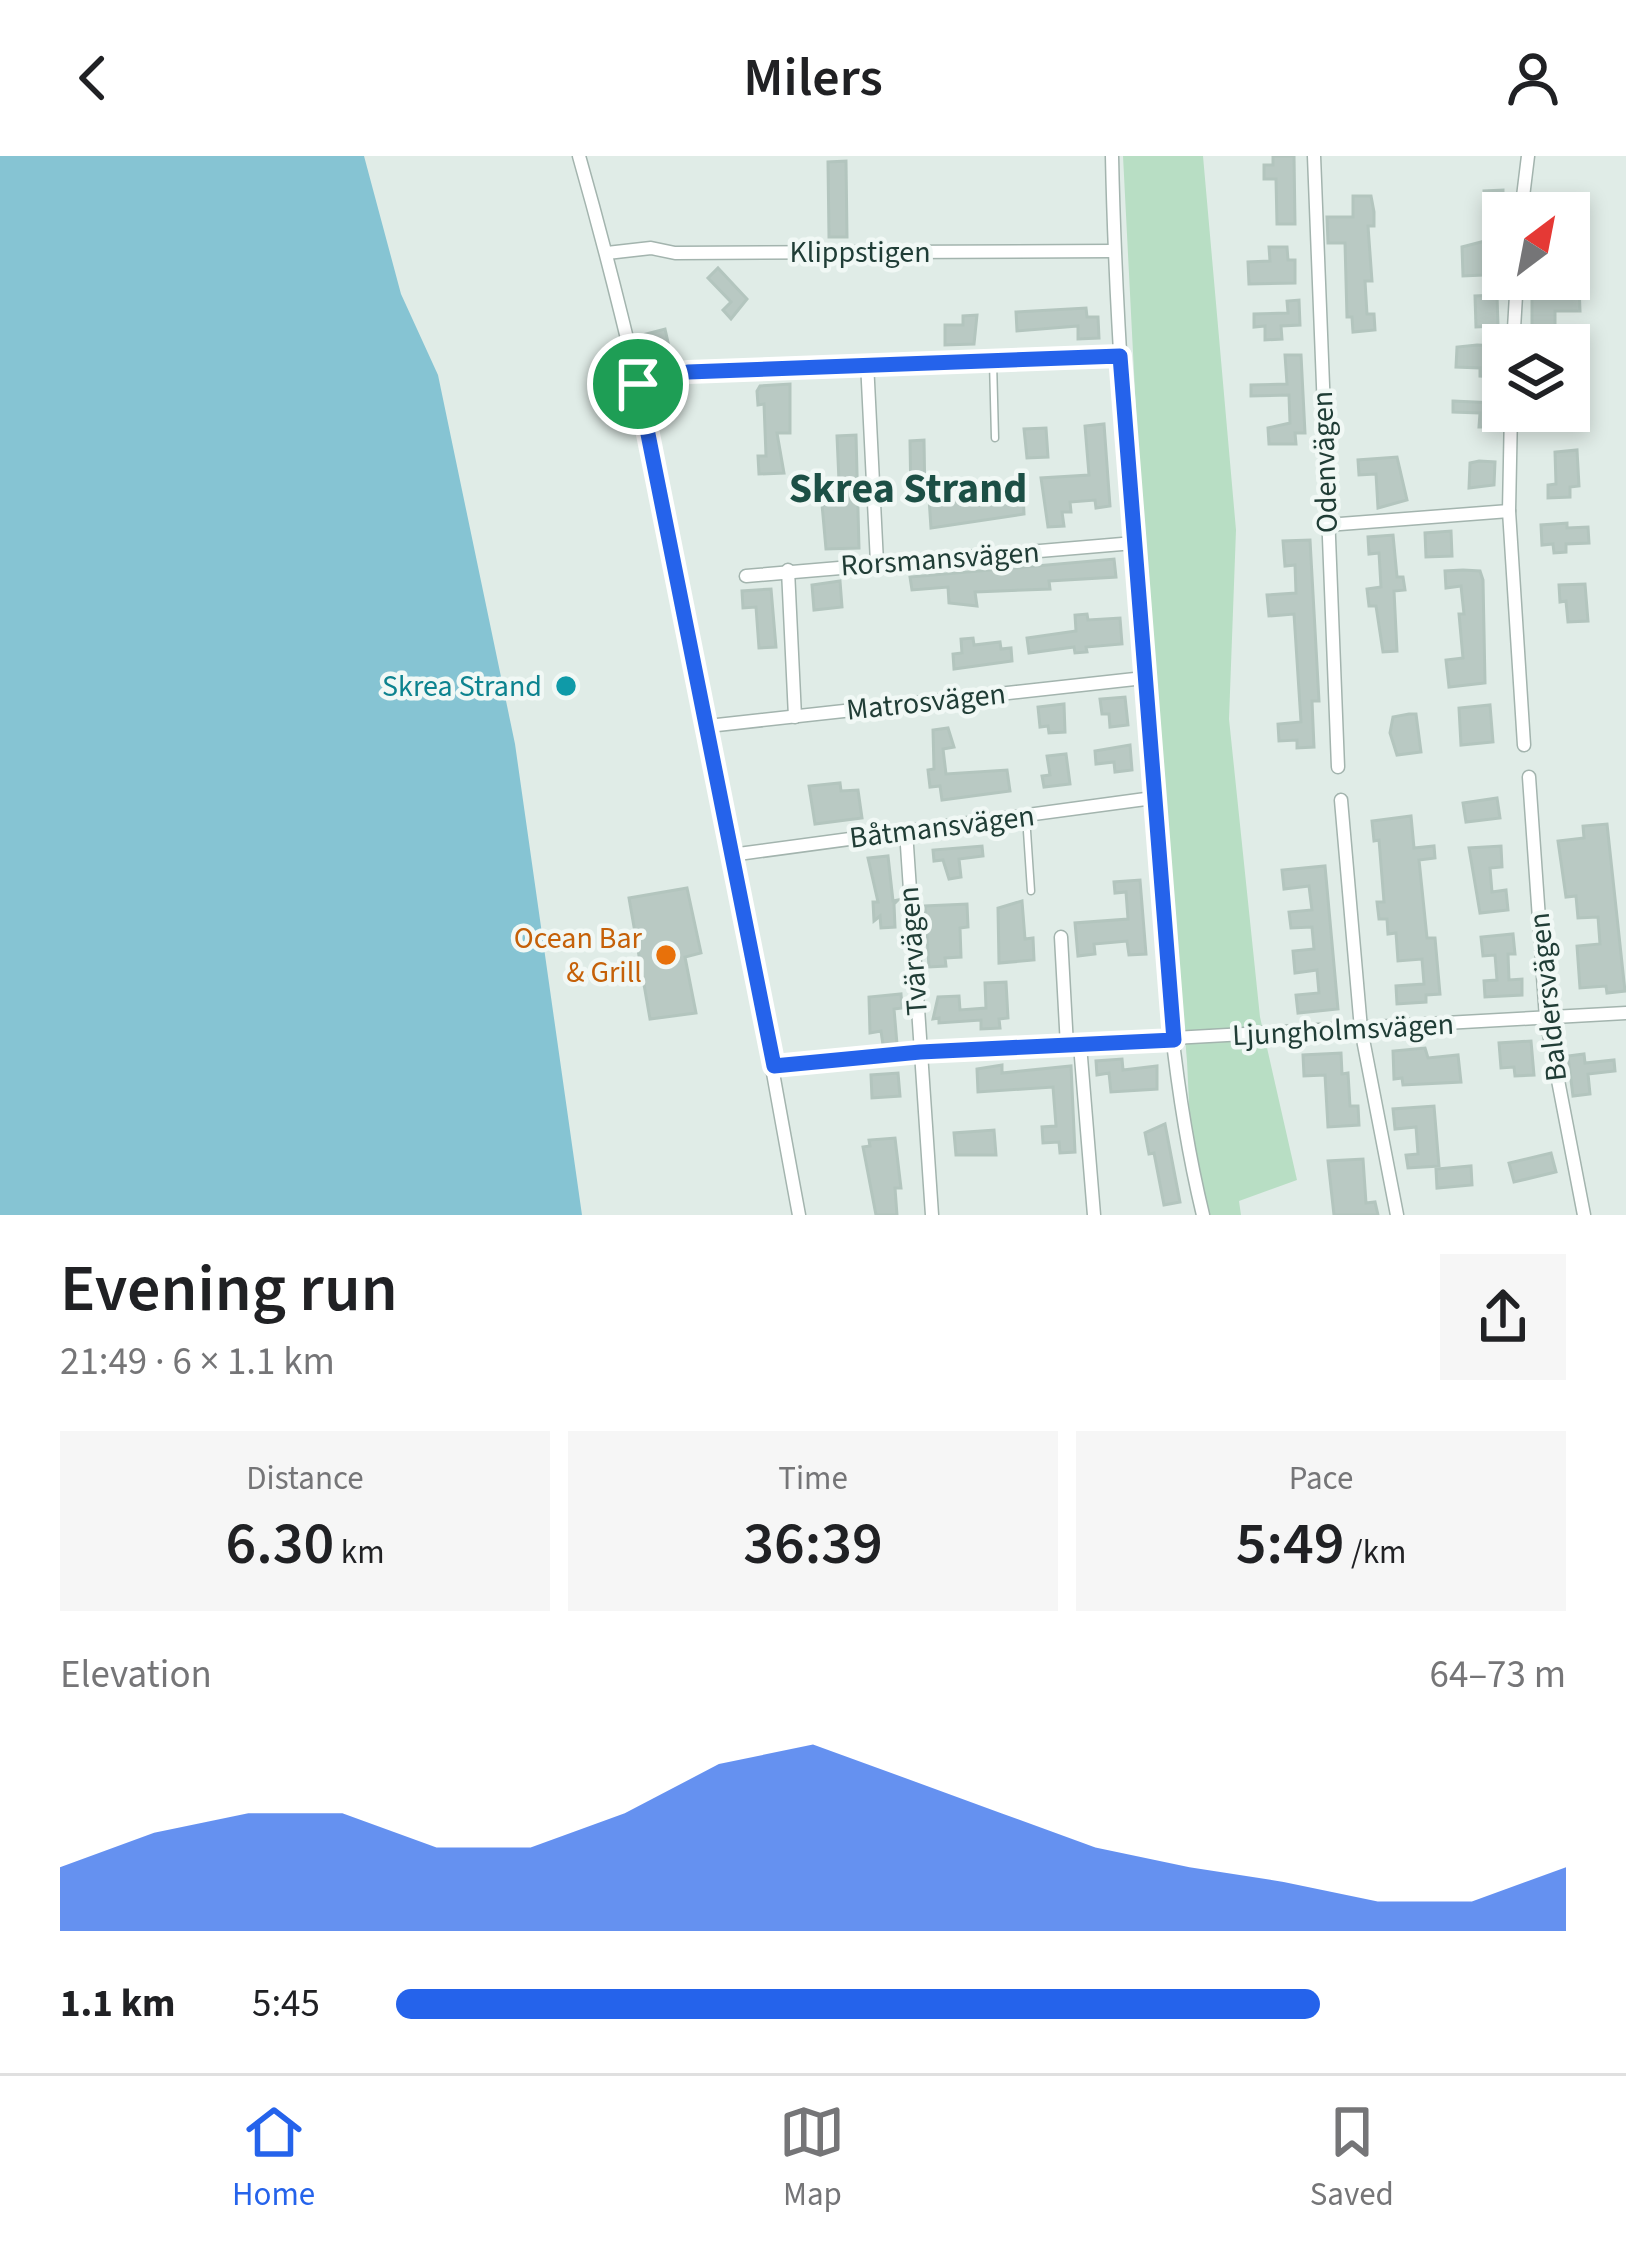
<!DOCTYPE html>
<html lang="en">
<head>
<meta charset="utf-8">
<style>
  body { margin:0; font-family:"Source Sans 3",sans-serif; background:#f6f6f6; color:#202124; height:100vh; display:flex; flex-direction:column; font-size:45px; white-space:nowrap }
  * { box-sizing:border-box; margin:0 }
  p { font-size:39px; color:#757577 }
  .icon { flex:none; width:66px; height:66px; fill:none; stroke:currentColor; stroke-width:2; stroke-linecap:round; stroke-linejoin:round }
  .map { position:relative; height:1059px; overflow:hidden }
  .panel { display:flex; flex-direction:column; background:#fff; flex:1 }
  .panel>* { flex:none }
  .needle { width:78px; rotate:32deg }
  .buttons { position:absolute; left:1482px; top:36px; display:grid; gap:24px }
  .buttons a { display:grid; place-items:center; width:108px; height:108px; border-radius:0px; background:#fff; box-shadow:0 6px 18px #0003; font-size:60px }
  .pin { position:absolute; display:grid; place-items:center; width:102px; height:102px; color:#fff; margin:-51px; border:6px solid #fff; border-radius:50%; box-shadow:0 3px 12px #0007 }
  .round { display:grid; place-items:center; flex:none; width:126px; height:126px; border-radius:0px; background:#f6f6f6 }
  .headline { display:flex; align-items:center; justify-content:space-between; height:204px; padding:0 60px }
  h1 { font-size:66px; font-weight:600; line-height:90px }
  .figures { display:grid; grid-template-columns:repeat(3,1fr); gap:18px; height:204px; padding:12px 60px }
  .figures div { display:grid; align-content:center; border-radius:0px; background:#f6f6f6; text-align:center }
  .figures b { font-size:60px; font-weight:600 }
  .figures small { font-size:33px; font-weight:400 }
  .figures p { font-size:33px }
  .chart { height:336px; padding:24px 60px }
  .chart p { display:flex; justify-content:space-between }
  .chart svg { width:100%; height:216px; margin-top:12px; fill:#2563eb; opacity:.7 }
  ul { padding:0 60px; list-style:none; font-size:39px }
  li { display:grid; grid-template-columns:192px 144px 1fr; align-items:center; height:90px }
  li i { height:30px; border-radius:15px; background:#2563eb }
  header { display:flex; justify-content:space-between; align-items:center; height:156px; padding:0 60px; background:#fff; font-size:54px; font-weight:600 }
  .dock { display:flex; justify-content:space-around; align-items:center; height:168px; border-top:3px solid #e0e0e0; background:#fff; font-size:33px; color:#757577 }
  .dock a { display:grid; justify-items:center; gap:6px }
  .dock .selected { color:#2563eb }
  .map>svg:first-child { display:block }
</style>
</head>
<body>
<header><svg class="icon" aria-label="back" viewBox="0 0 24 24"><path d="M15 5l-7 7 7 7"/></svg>Milers<svg class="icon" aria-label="person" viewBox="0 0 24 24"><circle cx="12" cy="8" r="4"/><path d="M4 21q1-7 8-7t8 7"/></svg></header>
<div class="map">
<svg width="1626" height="1059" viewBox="0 0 1626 1059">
  <rect width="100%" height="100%" fill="#e0ece7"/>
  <!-- green -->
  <path fill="#b8dec4" d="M1123 0H1203L1236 374 1229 563 1260 861 1297 1024 1239 1045 1241 1059H1196L1194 1053 1187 905 1143 393Z"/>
  <!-- water -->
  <path fill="#86c4d3" d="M0 0H364L401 138 438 219 515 588 582 1059H0Z"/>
  <!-- building -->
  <g fill="#b9c9c3" stroke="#b3c5be" stroke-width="3">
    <path d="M1273 0H1294L1295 68H1277L1276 23H1264V9H1273Z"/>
    <path d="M846 5 847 81H829L828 6Z"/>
    <path d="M1503 34V65H1497L1498 105 1483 106V119L1463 120 1462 91 1485 85 1484 35Z"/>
    <path d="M1353 40H1371L1374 56V70H1368L1372 125H1365L1367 158H1374L1375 174 1353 176 1352 161H1347L1345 87H1328L1327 61H1353Z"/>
    <path d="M1269 91H1287L1288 104H1295V127L1249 128 1248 106 1270 105Z"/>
    <path d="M718 112 747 143 731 163 723 154 731 146 708 122Z"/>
    <path d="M1562 129H1579L1580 155H1555V170H1532V138H1562Z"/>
    <path d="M1497 139 1498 170 1476 171 1475 140Z"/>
    <path d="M1299 144 1300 169 1281 170 1282 183 1265 184V170L1254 171V158L1288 157 1287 145Z"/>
    <path d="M1086 152 1087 161H1098L1099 182 1078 183V170L1017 175 1016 156Z"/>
    <path d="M977 159 974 188 945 189V169H963V160Z"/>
    <path d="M665 173 673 208 651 213 642 179Z"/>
    <path d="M1477 189 1498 190 1497 221 1480 220V212L1456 211 1457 191Z"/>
    <path d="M1285 199H1301L1305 277H1295L1296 288H1269L1268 272 1290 267 1289 239 1251 240V229L1287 228Z"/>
    <path d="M790 228V277H777L784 317 759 318 758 300H766L764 248 758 249 757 235 760 230Z"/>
    <path d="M1453 245 1495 247 1494 271H1479L1480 257 1453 256Z"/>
    <path d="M1104 268 1110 350 1096 352 1095 344 1070 346 1071 356H1062L1064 370 1048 371 1041 322 1089 319 1085 270Z"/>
    <path d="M1046 272 1048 301 1027 302 1024 273Z"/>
    <path d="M856 279 859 392 826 393 820 326 839 325 837 280Z"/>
    <path d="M924 284 925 345H911L910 285Z"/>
    <path d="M1577 294 1579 330 1570 331V341L1548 342V329L1556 328 1555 296Z"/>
    <path d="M1397 301 1407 344 1378 352 1376 318 1359 319 1358 304Z"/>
    <path d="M1479 305 1495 306 1494 329 1469 332 1470 307Z"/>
    <path d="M988 326 989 337 1023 335 1024 358 931 372 929 342 966 340 965 327Z"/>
    <path d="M1567 367V372L1588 371 1589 387 1566 388V396L1554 397 1553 388 1542 389 1541 369Z"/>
    <path d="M1451 375 1452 400 1426 401 1425 377Z"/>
    <path d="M1393 379 1397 421H1403L1405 434 1394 435 1397 495 1383 496 1376 450H1369L1367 433 1381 431 1379 397 1369 398 1368 381Z"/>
    <path d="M1310 384 1319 545H1312L1314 591 1297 592V584L1279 585 1278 568 1301 566 1294 458 1269 460 1267 439 1296 437 1295 409 1285 410 1283 385Z"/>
    <path d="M1114 403 1116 421 1049 425 1050 433 975 436 977 450 949 447 948 431 912 434 910 421Z"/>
    <path d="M1463 414 1480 415 1483 424 1485 527 1449 531 1446 504 1463 502 1459 458H1464L1461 430 1446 432 1445 415Z"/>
    <path d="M840 425 842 451 814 454 812 429Z"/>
    <path d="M1585 428 1588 465 1568 466 1566 445 1560 446 1559 429Z"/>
    <path d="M771 433 776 491 759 492 756 451 743 452 742 435Z"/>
    <path d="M1087 458 1088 464 1120 462 1122 488 1086 491 1087 496 1075 497 1074 491 1029 497 1027 482 1076 475 1075 459Z"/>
    <path d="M973 482 974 489 1000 486 1001 493 1011 492 1012 505 954 513 953 498 962 497 961 483Z"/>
    <path d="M1125 541 1128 569 1110 571 1109 558H1102L1100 543Z"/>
    <path d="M1064 548 1065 576 1049 577 1048 570 1040 571 1038 551Z"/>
    <path d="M1490 549 1493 586 1461 589 1459 552Z"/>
    <path d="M1409 558H1416L1421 596 1397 599 1390 577 1393 561Z"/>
    <path d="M948 572 954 591 943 593 946 618 1007 614 1010 635 942 644 940 630 930 631 928 614 934 613 933 574Z"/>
    <path d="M1130 589 1132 614 1115 616 1114 606 1096 608 1095 595Z"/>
    <path d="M1066 598 1070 628 1044 631 1042 620 1050 619 1047 600Z"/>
    <path d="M840 627 841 635 858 634 862 662 815 668 809 630Z"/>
    <path d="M1497 642 1500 662 1466 666 1463 647Z"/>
    <path d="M1411 660 1414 692 1434 690 1435 702 1419 704 1427 782H1435L1440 838 1426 839V846L1397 848 1396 830 1424 828 1422 803 1398 805 1396 777 1388 778 1387 763H1379L1377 746H1384L1379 684 1374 685 1372 665Z"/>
    <path d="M1607 668 1625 835 1607 837 1606 830 1580 832 1577 790 1600 788 1598 761 1578 762 1576 740 1566 741 1558 685 1584 682 1583 670Z"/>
    <path d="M982 690 983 700 959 703 961 721 949 723 943 704 934 705 933 694Z"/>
    <path d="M1501 690 1502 711 1490 712 1492 736 1506 734 1508 754 1480 757 1469 692Z"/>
    <path d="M888 700 893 745 898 744 894 748 895 771 881 772 880 760 874 765 873 746H878L868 702Z"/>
    <path d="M1325 710 1338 853 1298 857 1296 839 1319 837 1317 814 1295 817 1293 795 1314 793 1312 771 1291 772 1289 756 1312 754 1309 730 1284 733 1282 714Z"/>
    <path d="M1140 724 1146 798 1129 799 1127 785 1094 788 1095 798 1078 800 1075 767 1128 763 1126 736 1115 737 1114 726Z"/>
    <path d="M687 732 701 797 685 801 696 857 650 863 629 742Z"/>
    <path d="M1022 745 1025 783 1033 782 1034 804 999 807 998 752Z"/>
    <path d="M967 748 968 771 960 772 961 801 945 802 946 810 929 811 925 750Z"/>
    <path d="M1513 778 1515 798H1508L1509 824 1522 823V839L1485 841 1484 825 1497 824 1495 799 1483 800 1481 781Z"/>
    <path d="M1006 826 1008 862 999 863 1000 872 981 873V864L939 867V862L933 863 938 841 959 840 960 854 986 852 985 827Z"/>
    <path d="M901 838 902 852 894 853 897 888 883 889 881 875 870 877 869 841Z"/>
    <path d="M1531 885 1534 919 1515 920 1514 911 1501 912 1499 887Z"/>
    <path d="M1425 892 1428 902 1458 899 1461 926 1403 929 1402 922 1394 923 1393 895Z"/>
    <path d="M1341 897 1342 918 1348 917 1350 950H1358L1359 969 1328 971 1325 919 1304 920 1303 899Z"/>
    <path d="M1584 898 1585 907 1614 904 1615 915 1588 918 1590 938 1573 940 1568 900Z"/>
    <path d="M1122 903 1123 914 1157 910V933L1111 936 1109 917 1097 919 1096 905Z"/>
    <path d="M1002 909V917L1071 910 1075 996 1060 997 1059 986 1043 987 1042 971 1056 970 1053 931 978 936 977 913Z"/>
    <path d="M898 917 900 940 872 942 871 919Z"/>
    <path d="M1434 950 1439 1010 1408 1012 1406 999 1418 998 1416 971 1395 973 1393 953Z"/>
    <path d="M1165 968 1180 1046 1164 1049 1154 997 1149 998 1145 977Z"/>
    <path d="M994 974 996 999H956L954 977Z"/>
    <path d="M895 982 901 1032H895L897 1059H876L863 991 870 990 869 984Z"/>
    <path d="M1551 997 1556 1016 1514 1026 1509 1007Z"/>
    <path d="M1363 1003 1366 1047 1375 1046 1378 1059H1334L1328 1005Z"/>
    <path d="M1471 1010 1472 1029 1437 1032 1436 1013Z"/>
  </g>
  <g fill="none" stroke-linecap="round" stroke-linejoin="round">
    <defs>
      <g id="lane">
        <path d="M993 205 995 282"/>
        <path d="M1026 660 1031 735"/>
      </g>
      <g id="street">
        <path d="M579 0C678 347 733 705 799 1059"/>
        <path d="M1112 0C1116 197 1134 393 1149 590 1161 745 1166 907 1203 1059"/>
        <path d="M1314 0 1338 611"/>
        <path d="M1521 57 1528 0"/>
        <path d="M607 97 651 92 675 97 1114 95"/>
        <path d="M1513 189 1517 123"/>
        <path d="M867 206 877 407"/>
        <path d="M639 228 688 216 1121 200"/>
        <path d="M1511 255 1509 355 1524 589"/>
        <path d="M1327 369 1509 355"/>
        <path d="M788 414 795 561"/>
        <path d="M746 420 1134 387"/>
        <path d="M708 570 1144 522"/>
        <path d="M1529 621 1546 862 1584 1059"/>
        <path d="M1341 644 1361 873 1397 1059"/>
        <path d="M906 675 932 1059"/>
        <path d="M731 699 1153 642"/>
        <path d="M1061 781 1067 890"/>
        <path d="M1080 889 1094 1059"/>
        <path d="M774 910 919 896 1626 857"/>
      </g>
    </defs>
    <!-- lane casing -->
    <use href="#lane" stroke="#a3b4ae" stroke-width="9"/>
    <!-- street casing -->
    <use href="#street" stroke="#a3b4ae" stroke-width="15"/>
    <!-- lane -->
    <use href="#lane" stroke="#fff" stroke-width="6"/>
    <!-- street -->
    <use href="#street" stroke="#fff" stroke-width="12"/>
  </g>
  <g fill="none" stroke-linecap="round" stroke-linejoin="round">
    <defs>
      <path id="route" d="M1120 200 1174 884 920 896 774 910 638 228 688 216Z"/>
    </defs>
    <!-- route casing -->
    <use href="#route" stroke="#fff" stroke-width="24"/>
    <!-- route -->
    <use href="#route" stroke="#2563eb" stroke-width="15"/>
  </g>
  <!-- markers -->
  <circle fill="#0f9aa8" stroke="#f1f8f5" stroke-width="4.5" cx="566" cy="530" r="12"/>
  <circle fill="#e8710a" stroke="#f1f8f5" stroke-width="4.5" cx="666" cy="799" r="12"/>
  <g text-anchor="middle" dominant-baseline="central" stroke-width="9" stroke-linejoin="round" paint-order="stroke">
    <!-- street labels -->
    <g font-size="30" fill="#203d36" stroke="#f1f8f5">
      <text x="860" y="96">Klippstigen</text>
      <text transform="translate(1325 306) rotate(-92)">Odenvägen</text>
      <text transform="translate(940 403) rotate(-4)">Rorsmansvägen</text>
      <text transform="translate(926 546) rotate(-6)">Matrosvägen</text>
      <text transform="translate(942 671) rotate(-7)">Båtmansvägen</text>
      <text transform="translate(913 795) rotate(-94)">Tvärvägen</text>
      <text transform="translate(1548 841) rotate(-96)">Baldersvägen</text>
      <text transform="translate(1343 874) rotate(-3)">Ljungholmsvägen</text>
    </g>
    <!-- culture labels -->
    <g font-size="30" fill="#0d838f" stroke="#f1f8f5" text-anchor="end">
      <text x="542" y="530">Skrea Strand</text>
    </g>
    <!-- food labels -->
    <g font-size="30" fill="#c56008" stroke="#f1f8f5" text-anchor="end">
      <text x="642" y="782">Ocean Bar<tspan x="642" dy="34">&amp; Grill</tspan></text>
    </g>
    <!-- district labels -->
    <g font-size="42" font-weight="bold" fill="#1c4f45" stroke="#f1f8f5">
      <text x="908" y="333">Skrea Strand</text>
    </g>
  </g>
</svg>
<div class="buttons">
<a><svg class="needle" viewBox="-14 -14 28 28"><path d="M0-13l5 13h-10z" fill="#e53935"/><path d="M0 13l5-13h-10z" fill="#757577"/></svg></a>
<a><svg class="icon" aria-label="layers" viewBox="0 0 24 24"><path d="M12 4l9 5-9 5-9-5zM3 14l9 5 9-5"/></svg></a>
</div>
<div class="pin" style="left:638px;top:228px;background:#1e9e55"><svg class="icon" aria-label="arrive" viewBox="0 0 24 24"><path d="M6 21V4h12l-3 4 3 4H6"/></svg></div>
</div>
<section class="panel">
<div class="headline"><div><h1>Evening run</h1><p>21:49 · 6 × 1.1 km</p></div><a class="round"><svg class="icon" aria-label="share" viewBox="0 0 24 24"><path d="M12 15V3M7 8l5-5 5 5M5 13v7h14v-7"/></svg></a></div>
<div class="figures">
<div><p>Distance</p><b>6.30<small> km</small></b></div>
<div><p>Time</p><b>36:39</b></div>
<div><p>Pace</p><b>5:49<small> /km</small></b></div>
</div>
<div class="chart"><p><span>Elevation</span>64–73 m</p>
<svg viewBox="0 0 160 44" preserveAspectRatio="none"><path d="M0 44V31L10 24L20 20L30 20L40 27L50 27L60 20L70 10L80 6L90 13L100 20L110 27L120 31L130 34L140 38L150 38L160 31V44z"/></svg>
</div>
<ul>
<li><b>1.1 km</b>5:45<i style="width:79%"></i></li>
</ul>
</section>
<nav class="dock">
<a class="selected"><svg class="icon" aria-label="home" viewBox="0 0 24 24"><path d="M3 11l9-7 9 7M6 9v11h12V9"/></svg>Home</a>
<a><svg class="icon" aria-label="map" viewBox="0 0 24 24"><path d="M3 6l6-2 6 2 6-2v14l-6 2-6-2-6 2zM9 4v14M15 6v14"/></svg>Map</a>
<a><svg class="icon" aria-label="saved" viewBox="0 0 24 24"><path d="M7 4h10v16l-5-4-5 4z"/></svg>Saved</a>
</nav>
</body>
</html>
